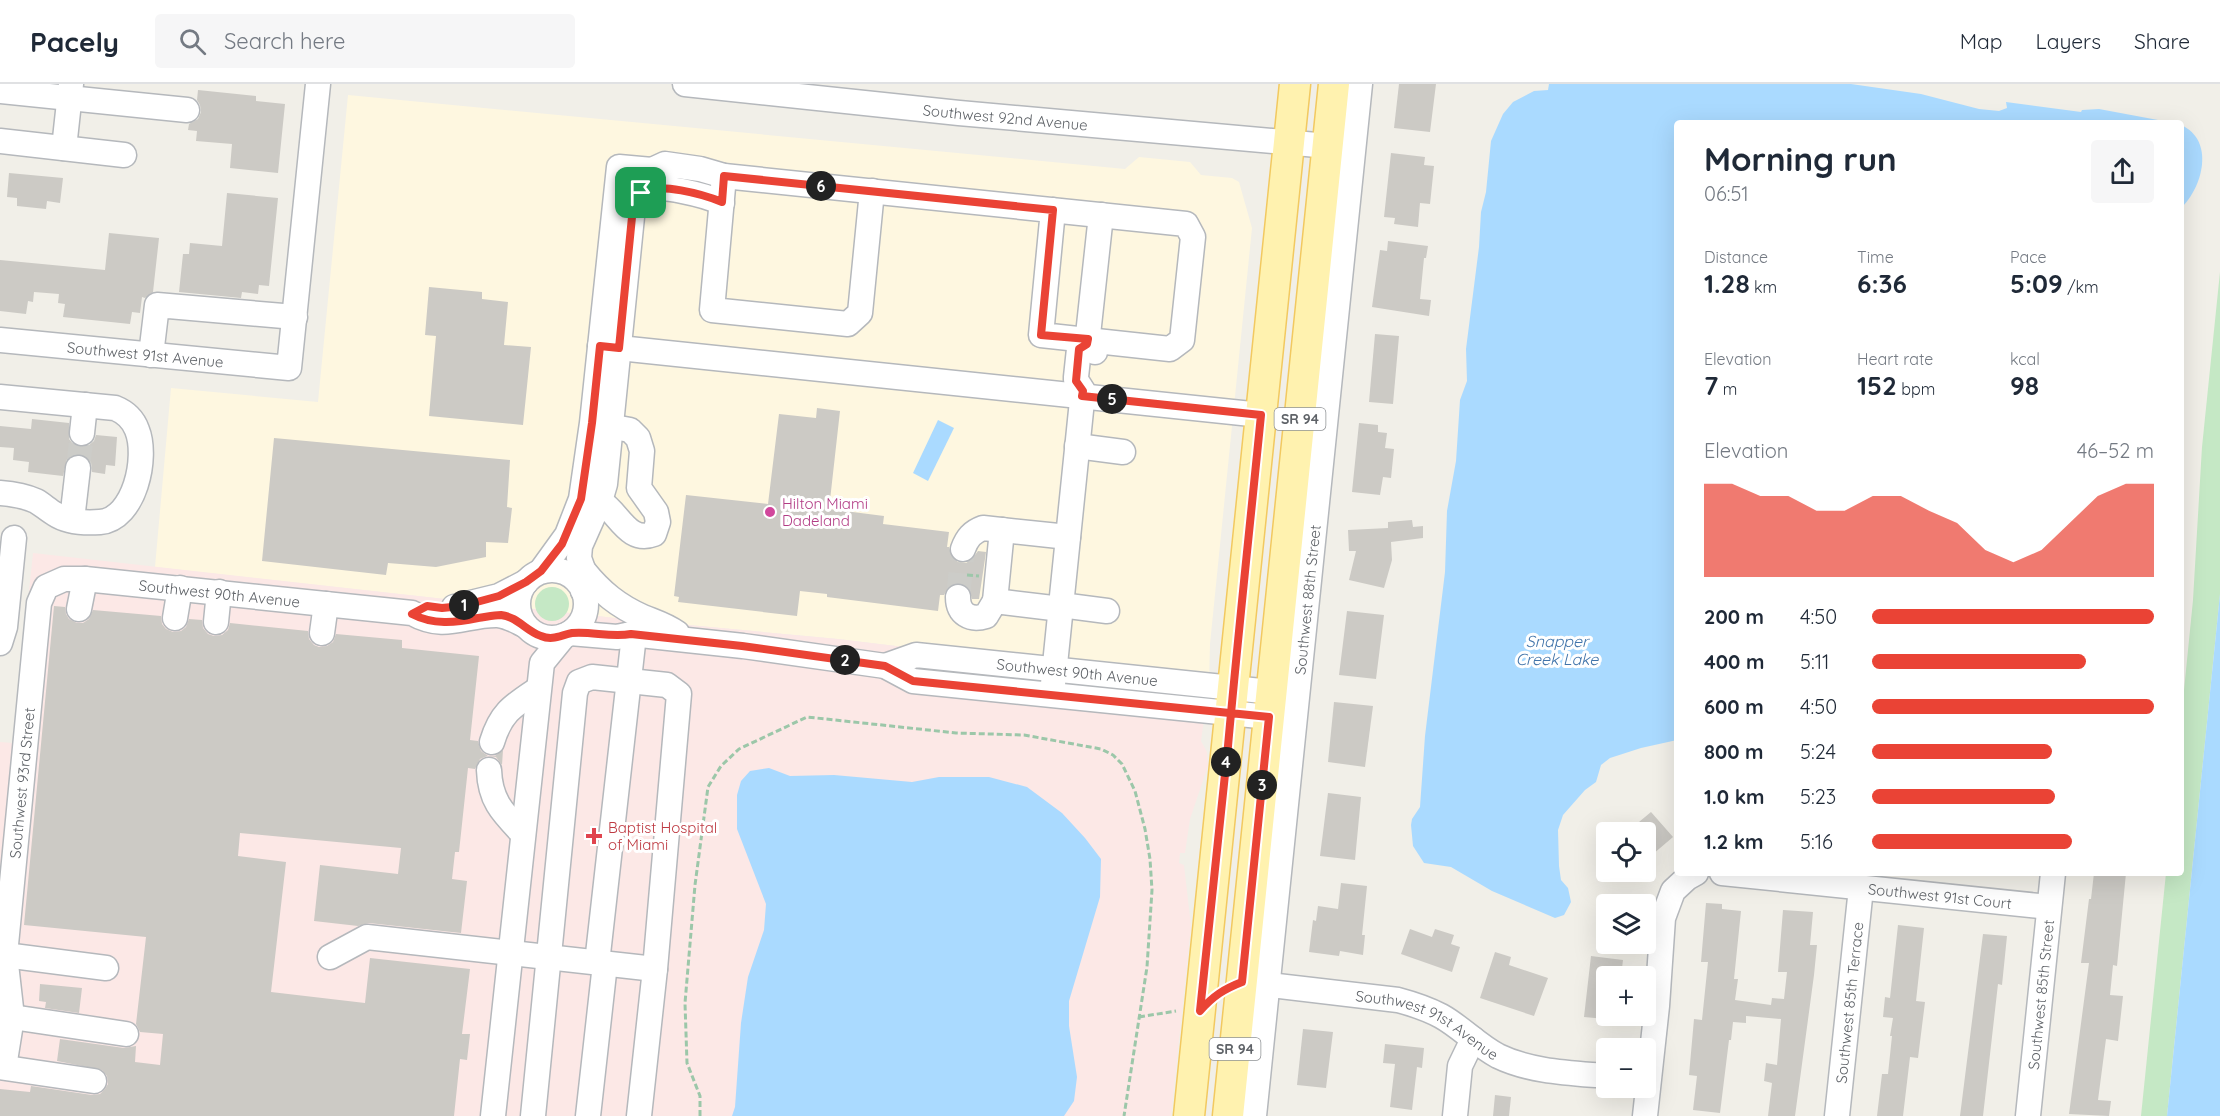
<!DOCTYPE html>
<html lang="en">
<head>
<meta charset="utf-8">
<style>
  body { margin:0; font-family:Quicksand,sans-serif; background:#f6f6f7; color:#1f2937; height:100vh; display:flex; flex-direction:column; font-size:22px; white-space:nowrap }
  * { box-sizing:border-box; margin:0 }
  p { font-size:20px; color:#747a83 }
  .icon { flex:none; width:33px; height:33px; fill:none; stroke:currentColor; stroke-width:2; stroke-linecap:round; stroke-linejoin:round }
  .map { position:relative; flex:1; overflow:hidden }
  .details { position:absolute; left:1674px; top:36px; width:510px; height:756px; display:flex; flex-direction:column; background:#fff; border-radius:6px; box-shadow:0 6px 24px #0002 }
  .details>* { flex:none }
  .tools { position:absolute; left:1596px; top:738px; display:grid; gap:12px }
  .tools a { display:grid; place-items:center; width:60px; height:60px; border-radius:6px; background:#fff; box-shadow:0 6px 24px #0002; font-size:30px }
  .pin { position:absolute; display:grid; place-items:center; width:51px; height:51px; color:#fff; margin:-26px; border-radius:12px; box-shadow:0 3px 9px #0006 }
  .km { position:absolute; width:30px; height:30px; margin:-15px; border-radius:50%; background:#222; color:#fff; font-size:16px; line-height:30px; text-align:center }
  .round { display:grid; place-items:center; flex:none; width:63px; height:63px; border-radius:6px; background:#f6f6f7 }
  .headline { display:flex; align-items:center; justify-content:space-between; height:102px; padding:0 30px }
  h1 { font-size:33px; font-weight:700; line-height:45px }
  .metrics { display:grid; grid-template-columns:repeat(3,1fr); gap:9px; height:102px; padding:6px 30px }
  .metrics div { display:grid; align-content:center }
  .metrics b { font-size:26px; font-weight:700 }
  .metrics small { font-size:16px; font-weight:400 }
  .metrics p { font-size:16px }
  .chart { height:168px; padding:12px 30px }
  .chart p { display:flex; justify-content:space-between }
  .chart svg { width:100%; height:108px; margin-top:6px; fill:#ea4335; opacity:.7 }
  ul { padding:0 30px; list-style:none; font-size:20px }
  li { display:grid; grid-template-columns:96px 72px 1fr; align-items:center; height:45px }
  li i { height:15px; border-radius:8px; background:#ea4335 }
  header { display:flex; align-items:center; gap:36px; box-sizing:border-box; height:84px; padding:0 30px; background:#fff; border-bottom:2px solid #e0e1e3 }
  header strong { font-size:28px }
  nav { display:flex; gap:33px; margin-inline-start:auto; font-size:21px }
  .search { width:420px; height:54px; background:#f6f6f7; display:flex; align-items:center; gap:15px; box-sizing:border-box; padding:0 21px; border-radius:6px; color:#747a83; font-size:22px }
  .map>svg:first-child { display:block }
</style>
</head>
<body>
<header>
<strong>Pacely</strong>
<div class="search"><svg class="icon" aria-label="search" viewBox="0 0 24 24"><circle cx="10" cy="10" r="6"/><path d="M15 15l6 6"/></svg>Search here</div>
<nav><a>Map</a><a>Layers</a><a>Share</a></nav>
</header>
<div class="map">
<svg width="2220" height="1032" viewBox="0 0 2220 1032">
  <rect width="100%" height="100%" fill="#f1efe8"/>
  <!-- commercial -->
  <path fill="#fef7e0" d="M348 11 1125 85 1139 73 1190 78 1201 91 1232 94 1239 98 1252 144 1210 560 1209 600 838 555 624 535 155 483 171 304 318 318Z"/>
  <!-- medical -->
  <path fill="#fce8e6" d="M33 469 624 535 838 555 1209 600 1201 657 1207 668 1208 682 1190 735 1185 769H1180L1179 779 1184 781 1191 842 1171 1032H0V658L13 659Z"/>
  <!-- green -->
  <g fill="#c5e8c5">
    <path d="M2220 188V510L2167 1032H2141L2166 789H2181V636L2193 516 2202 363Z"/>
    <circle cx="552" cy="520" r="17"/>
  </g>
  <!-- water -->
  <g fill="#aadaff">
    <path d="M1549 0H1851L1921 10 1979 25 1999 27 2007 24 2006 18 2081 28 2082 26 2099 25 2174 39H1677V656L1641 664 1610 674 1601 681 1596 698 1585 706 1563 731 1558 746 1559 782 1561 796 1568 804 1571 818 1564 831 1555 834 1492 807 1451 783 1424 779 1413 762 1411 741 1412 735 1420 723 1425 652 1445 488 1447 427 1456 377 1460 316 1467 297 1466 265 1479 163 1481 128 1486 108 1491 57 1503 30 1513 18 1534 7 1548 6Z"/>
    <path d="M2181 41C2215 56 2203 103 2181 124Z"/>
    <path d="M938 336 954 344 928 397 913 389Z"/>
    <path d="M2220 510V1032H2167Z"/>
    <path d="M769 684 790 692 834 691 912 698 939 693H989L1027 703 1062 729 1085 754 1101 775 1100 813 1069 917V942L1077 993 1074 1017 1064 1032H732L735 1023 741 939 748 893 764 846 766 820 737 745V711L741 697 750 687Z"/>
  </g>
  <!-- building -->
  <g fill="#cccac5">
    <path d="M1399 0H1436L1430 48 1394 44Z"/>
    <path d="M198 6 256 12V17L285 20 278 89 230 84 232 60 196 57 197 47 188 46 189 40 198 35 201 28 200 21 197 16Z"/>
    <path d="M1391 69 1425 73 1424 81 1434 82 1430 120 1420 119 1418 143 1394 140 1395 134 1384 133Z"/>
    <path d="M9 89 63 94 60 119 47 117 46 125 17 122V114L7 113Z"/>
    <path d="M227 109 278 114 269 202 259 201 258 210 242 208 241 214 179 208 183 170H189L190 159 222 162Z"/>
    <path d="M109 149 159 154 153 208 145 214 142 213 140 229 132 228 130 240 63 233 65 220 58 219 59 210 34 208 33 218 28 217 26 230 0 227V176L105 186Z"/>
    <path d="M1388 157 1428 162 1426 174H1424L1420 215 1431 216 1429 232 1372 223 1380 166 1387 167Z"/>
    <path d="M429 203 482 208V215L508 218 504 261 531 263 523 341 429 332 436 252 425 251Z"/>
    <path d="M1375 250 1399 252 1393 320 1369 318Z"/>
    <path d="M817 324 840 327 829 425 884 432 883 440 949 448 947 463H949L952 473 958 478 966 479 971 476 978 467 986 468 979 515H972L969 504 963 500 957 499 949 502 944 511H940L938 527 827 513V510L800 507 797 532 678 518 679 513 674 512 686 411 768 420 779 330 816 334Z"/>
    <path d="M32 335 69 339V355L74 361 80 363 88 362 94 357 96 351 117 353 115 382 106 381 105 390 92 388 91 378 86 372 79 370 72 371 67 375 63 392 28 388 29 378 13 376 14 364 0 363V342L31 345Z"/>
    <path d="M1359 339 1378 341V348L1387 349 1385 364 1394 365 1391 394 1383 393 1380 411 1352 408Z"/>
    <path d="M274 354 510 376 507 423 512 424 508 459 486 458V473L436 483 388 479 386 491 262 477Z"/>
    <path d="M1412 436 1413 443 1423 442V454L1391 458 1392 476 1384 504 1349 496 1356 467H1349L1348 446 1388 444V438Z"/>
    <path d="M54 522 65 523 66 530 69 535 77 539H83L89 535 93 526 161 532 162 540 166 545 173 548 181 547 186 543 189 535 202 536 203 544 208 550 214 552 222 551 228 546 230 539 308 547 309 555 314 561 319 563 327 562 333 558 336 550 402 556V564L479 572 470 656 478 657 481 667 488 672H495L503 666 502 681 496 673 487 672 480 675 475 685 468 684 459 768H455L452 795 467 797 461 849 369 839 358 842 314 837 320 781 398 790 401 764 240 749 238 772 286 778 271 908 365 919 370 874 470 885 462 950H470L467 976 460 975 454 1032H0V1005L30 1008 31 1002 92 1011 100 1010 105 1005 108 1000 107 992 102 986 57 977 60 955 124 964 136 962 135 978 160 981 163 950 140 948 136 940 146 853 24 841Z"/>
    <path d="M1347 527 1384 531 1376 595 1339 591Z"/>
    <path d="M1334 618 1373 622 1365 683 1328 678Z"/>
    <path d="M1328 709 1361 713 1355 776 1320 772Z"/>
    <path d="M1651 728 1673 753 1646 776V748H1627Z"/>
    <path d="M2094 789H2126L2117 882 2113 881 2110 911 2123 912 2118 957 2106 955 2098 1016 2111 1017 2109 1032 2069 1030 2089 879H2081L2089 815H2091Z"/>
    <path d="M1341 799 1367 802 1362 851H1365L1363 871 1340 867 1339 872 1309 868 1313 836 1316 837 1318 822 1338 825Z"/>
    <path d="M1706 819 1722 820V825L1741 827 1734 895H1738L1735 916 1771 921 1772 914 1784 915 1787 888H1778L1783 826 1813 828 1810 861H1817L1814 891 1795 1032H1768L1772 999 1764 997 1766 979 1777 981 1781 935 1746 932V939L1733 938 1731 956H1729L1720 1029 1693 1026 1697 992 1689 991 1694 935 1702 936 1708 878H1701Z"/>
    <path d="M1898 841 1924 844 1916 917 1925 918 1918 974 1910 973 1903 1032H1877L1882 990H1888L1892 952H1890L1893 934 1883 933 1885 913 1890 914Z"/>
    <path d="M1410 845 1432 853 1435 845 1454 851 1451 860 1460 863 1452 888 1401 870Z"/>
    <path d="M1983 850 2007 852 2002 901 1998 900 1983 1032H1960Z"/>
    <path d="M1495 868 1511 873 1509 881 1548 894 1534 932 1480 914Z"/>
    <path d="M1591 872 1623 876 1621 892H1606V935L1584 933Z"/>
    <path d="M40 900 82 904 79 929 45 924 46 918 39 917Z"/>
    <path d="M1303 945 1333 948 1326 1004 1297 1001Z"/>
    <path d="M1385 960 1424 964 1422 984 1417 983 1412 1026 1390 1023 1395 980 1383 979Z"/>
    <path d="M1495 1011 1511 1013 1509 1032H1493Z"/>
  </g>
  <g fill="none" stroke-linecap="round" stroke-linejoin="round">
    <!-- minor-tunnel -->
    <g stroke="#ccccc8" stroke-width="24" stroke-dasharray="24 12" stroke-linecap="butt">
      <path d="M78 384 82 349"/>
      <path d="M958 513 963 465"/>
    </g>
    <defs>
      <g id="minor">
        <path id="s1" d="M685 0 959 29 1328 62"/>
        <path d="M0 7 187 26"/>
        <path d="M0 57 124 71"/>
        <path d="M64 64 71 0"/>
        <path d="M652 86 665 80 700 85 724 92 1186 140 1193 153 1182 256 1170 265 1041 251 1053 126"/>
        <path d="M724 92 712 226 848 240 860 229 872 107"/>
        <path d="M633 123C635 118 638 111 643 107 656 98 708 112 722 119"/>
        <path id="s2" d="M0 256 289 284 318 0"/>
        <path d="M600 262 1261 331"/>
        <path d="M1095 268 1087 260 1101 131"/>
        <path d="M151 271 157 221 295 233"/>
        <path d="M0 313 115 324C125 328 133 335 137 346 148 373 135 435 100 438 86 439 67 438 55 430 48 426 43 421 36 417 25 412 12 410 0 409"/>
        <path d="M82 349 85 321"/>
        <path d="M1077 362 1123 368"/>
        <path d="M587 415C591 416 597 416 601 418 619 429 628 460 654 450L658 438 656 428 639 404 642 367 638 354 630 346 597 340"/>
        <path d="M72 436 78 384"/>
        <path d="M963 465C967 454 972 448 983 444L1068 453"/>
        <circle cx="552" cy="520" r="34"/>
        <path d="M541 487 567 451 581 415 592 339 619 83 652 86 665 93"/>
        <path d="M584 487C601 508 618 522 643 533 655 538 666 541 677 549"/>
        <path d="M583 507 585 491 579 474 580 462 600 417 605 400 633 123 631 107 634 85"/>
        <path d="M958 513C958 530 970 537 986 532L995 517 1061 525"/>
        <path d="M995 517 1002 446"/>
        <path d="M1061 521 1107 527"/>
        <path d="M454 523 499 512 526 498"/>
        <path d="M79 525 85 495"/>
        <path d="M175 534 180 504"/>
        <path d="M216 538 219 508"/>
        <path d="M322 549 326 520"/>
        <path d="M570 549 617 553 631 550 743 562 885 582 913 597 1269 633"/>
        <path d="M0 559 5 543 14 454"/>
        <path id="s3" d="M885 582 916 571 1272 608"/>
        <path d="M1053 600 1083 307 1076 296V293L1079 265 1087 260"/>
        <path d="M492 658C501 628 514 621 538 605"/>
        <path d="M489 686C490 717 503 729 523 750"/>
        <path id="s4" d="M1722 789 2049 823"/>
        <path d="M5 871 106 884"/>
        <path d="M330 873 367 853 655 885"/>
        <path d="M597 879 634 551"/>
        <path id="s5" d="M1253 899 1398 916C1413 920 1428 925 1441 932 1461 943 1477 961 1498 972 1531 988 1571 989 1606 992"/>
        <path d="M12 933 126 950"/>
        <path d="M0 983 94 997"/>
        <path id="s6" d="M4 983 12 933 5 871 39 519 46 503 64 495H85L412 529C446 548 465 530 498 531 508 532 516 537 524 541"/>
        <path d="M493 1032 542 579 564 552"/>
        <path d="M533 1032 575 609 579 598 592 593 667 601 679 610 655 885 639 1032"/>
        <path d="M588 1032 605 880"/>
        <path id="s7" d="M1254 1032 1360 0"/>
        <path d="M1455 1032 1460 982 1473 955"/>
        <path d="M1645 1032 1657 922 1663 834 1673 807 1687 794 1696 789"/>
        <path id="s8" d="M1837 1032 1861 804"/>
        <path id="s9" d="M2028 1032 2053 789"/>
      </g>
      <g id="major">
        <path d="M1189 1032 1295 0"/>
        <path d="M1228 1032 1334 0"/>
      </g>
    </defs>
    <!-- minor casing -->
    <use href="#minor" stroke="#b5b8bc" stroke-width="27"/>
    <!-- major casing -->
    <use href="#major" stroke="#f2c960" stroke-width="33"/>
    <!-- path -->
    <g stroke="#9cc7a9" stroke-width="3" stroke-dasharray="6 3" stroke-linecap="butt">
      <path d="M967 491 979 492"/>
      <path d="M1139 933 1176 927"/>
      <path d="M700 1032V1012L687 979 685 919 695 801 708 703 721 682 739 665 807 633 956 649 1024 651 1101 665 1113 671 1122 680 1135 707 1145 745 1150 775 1152 806 1147 883 1124 1032"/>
    </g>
    <!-- minor -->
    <use href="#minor" stroke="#fff" stroke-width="24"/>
    <!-- major -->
    <use href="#major" stroke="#fff2af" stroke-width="30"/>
  </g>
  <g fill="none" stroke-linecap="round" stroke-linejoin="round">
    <defs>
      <path id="route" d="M641 109 633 123 619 264 600 262 592 339 581 415 562 460 541 487 526 498 499 512 462 522 442 524 427 522 412 530C433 541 455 539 478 534 486 533 493 531 501 531 518 533 526 547 541 552 553 557 561 551 572 549 592 547 611 554 631 550L742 562 885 582 913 597 1210 627 1269 633 1242 898C1224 905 1213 912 1200 927L1228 662C1238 551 1250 441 1261 331L1082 312 1083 307 1076 297 1079 265 1087 260 1088 255 1041 251 1053 126 724 92 722 118C705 111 657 97 641 109"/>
    </defs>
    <!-- route casing -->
    <use href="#route" stroke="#fff" stroke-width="12"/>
    <!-- route -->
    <use href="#route" stroke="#ea4335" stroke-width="8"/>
  </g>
  <!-- markers -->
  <circle fill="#d1479c" stroke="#fff" stroke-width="2" cx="770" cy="428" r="6"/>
  <path fill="#e0444e" stroke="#fff" stroke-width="2" d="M591 743h6v6h6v6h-6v6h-6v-6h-6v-6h6z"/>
  <g text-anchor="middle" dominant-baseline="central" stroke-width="6" stroke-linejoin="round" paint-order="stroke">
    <!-- shield labels -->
    <g fill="#fff" stroke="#8f9295" stroke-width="1.5">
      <rect x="1274.5" y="324" width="51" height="22" rx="4.5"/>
      <rect x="1209.5" y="954" width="51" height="22" rx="4.5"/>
    </g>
    <g font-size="14" font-weight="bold" fill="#5f6368">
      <text x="1300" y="335">SR 94</text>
      <text x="1235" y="965">SR 94</text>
    </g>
    <!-- street labels -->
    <g font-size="15" fill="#5f6368" stroke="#fff">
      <text stroke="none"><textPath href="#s1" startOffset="322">Southwest 92nd Avenue</textPath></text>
      <text stroke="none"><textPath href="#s2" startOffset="146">Southwest 91st Avenue</textPath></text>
      <text stroke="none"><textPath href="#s6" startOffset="660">Southwest 90th Avenue</textPath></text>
      <text stroke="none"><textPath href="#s7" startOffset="519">Southwest 88th Street</textPath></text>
      <text stroke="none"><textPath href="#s3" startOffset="195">Southwest 90th Avenue</textPath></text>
      <text stroke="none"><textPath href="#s6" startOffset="286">Southwest 93rd Street</textPath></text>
      <text stroke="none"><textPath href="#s4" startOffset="219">Southwest 91st Court</textPath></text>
      <text stroke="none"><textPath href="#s9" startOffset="122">Southwest 85th Street</textPath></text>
      <text stroke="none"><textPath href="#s8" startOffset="114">Southwest 85th Terrace</textPath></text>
      <text stroke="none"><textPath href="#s5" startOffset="182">Southwest 91st Avenue</textPath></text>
    </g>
    <!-- hotel labels -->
    <g font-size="15" fill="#b23c85" stroke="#fff" text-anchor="start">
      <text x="782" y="419">Hilton Miami<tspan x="782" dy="17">Dadeland</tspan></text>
    </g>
    <!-- health labels -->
    <g font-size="15" fill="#be3a42" stroke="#fff" text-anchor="start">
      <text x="608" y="743">Baptist Hospital<tspan x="608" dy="17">of Miami</tspan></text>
    </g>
    <!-- water labels -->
    <g font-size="16" font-style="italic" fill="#4174aa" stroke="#fff">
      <text x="1557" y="557">Snapper<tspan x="1557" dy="18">Creek Lake</tspan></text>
    </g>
  </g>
</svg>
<div class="tools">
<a><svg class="icon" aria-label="locate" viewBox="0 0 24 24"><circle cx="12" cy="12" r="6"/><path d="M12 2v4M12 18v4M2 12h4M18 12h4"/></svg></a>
<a><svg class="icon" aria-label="layers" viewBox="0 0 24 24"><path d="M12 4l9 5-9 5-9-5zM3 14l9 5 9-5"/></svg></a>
<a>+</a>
<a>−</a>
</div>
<div class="pin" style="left:641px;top:109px;background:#1e9e55"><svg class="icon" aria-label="arrive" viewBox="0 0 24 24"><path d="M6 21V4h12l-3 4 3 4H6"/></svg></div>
<b class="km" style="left:464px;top:521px">1</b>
<b class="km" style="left:845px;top:576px">2</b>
<b class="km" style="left:1262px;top:701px">3</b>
<b class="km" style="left:1226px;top:678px">4</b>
<b class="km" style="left:1112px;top:315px">5</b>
<b class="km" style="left:821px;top:102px">6</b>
<section class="details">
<div class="headline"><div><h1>Morning run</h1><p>06:51</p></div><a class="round"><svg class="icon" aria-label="share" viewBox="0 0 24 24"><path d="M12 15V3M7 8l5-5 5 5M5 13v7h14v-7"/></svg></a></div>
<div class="metrics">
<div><p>Distance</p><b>1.28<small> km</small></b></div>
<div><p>Time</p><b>6:36</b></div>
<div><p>Pace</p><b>5:09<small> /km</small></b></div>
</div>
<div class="metrics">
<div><p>Elevation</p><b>7<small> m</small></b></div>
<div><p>Heart rate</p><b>152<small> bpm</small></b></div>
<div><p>kcal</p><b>98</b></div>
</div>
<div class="chart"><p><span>Elevation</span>46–52 m</p>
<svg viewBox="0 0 160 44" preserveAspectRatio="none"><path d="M0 44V6L10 6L20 11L30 11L40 17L50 17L60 11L70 11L80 17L90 22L100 33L110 38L120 33L130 22L140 11L150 6L160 6V44z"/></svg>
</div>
<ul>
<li><b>200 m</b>4:50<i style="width:100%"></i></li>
<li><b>400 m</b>5:11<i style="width:76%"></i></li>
<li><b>600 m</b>4:50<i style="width:100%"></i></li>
<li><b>800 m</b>5:24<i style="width:64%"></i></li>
<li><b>1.0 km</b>5:23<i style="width:65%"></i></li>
<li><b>1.2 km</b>5:16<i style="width:71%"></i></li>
</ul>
</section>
</div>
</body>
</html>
